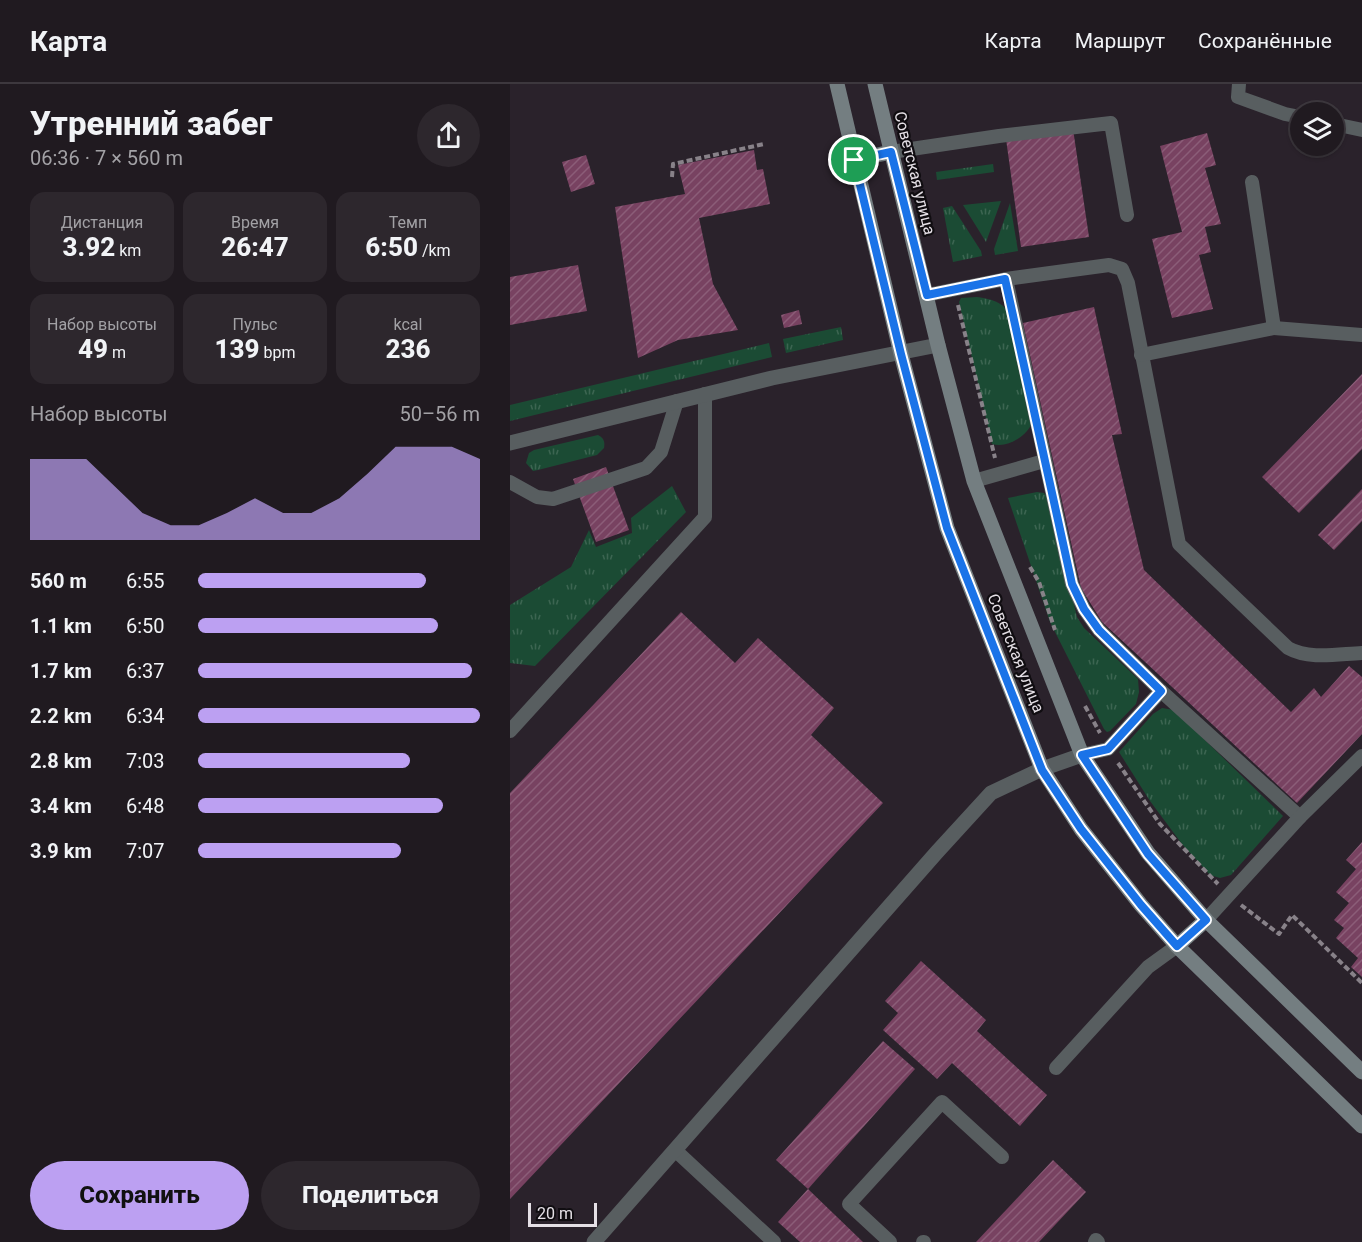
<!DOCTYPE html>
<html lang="ru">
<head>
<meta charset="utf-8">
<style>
  body { margin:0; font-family:Roboto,sans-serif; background:#2d272d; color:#f1f3f6; height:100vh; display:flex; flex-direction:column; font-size:22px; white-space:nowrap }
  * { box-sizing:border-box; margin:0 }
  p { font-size:20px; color:#a2a1a5 }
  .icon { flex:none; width:33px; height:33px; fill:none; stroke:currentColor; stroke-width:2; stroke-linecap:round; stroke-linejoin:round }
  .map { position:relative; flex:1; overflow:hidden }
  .sheet { display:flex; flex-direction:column; background:#201a20; width:510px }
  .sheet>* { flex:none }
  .controls { position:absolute; left:780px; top:18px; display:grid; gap:12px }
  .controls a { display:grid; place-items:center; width:54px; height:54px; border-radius:50%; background:#201a20; box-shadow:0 2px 4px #0004,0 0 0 2px #3d383e; font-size:30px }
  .scale { position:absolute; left:18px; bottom:15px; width:69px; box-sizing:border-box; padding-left:6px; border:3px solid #e5e0e6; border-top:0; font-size:16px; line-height:21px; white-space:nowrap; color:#e5e0e6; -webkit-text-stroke:4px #100d11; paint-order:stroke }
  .pin { position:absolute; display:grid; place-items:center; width:51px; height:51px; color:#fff; margin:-26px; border:3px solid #fff; border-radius:50%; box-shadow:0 2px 6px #0007 }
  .round { display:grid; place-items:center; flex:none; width:63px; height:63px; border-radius:32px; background:#2d272d }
  .summary { display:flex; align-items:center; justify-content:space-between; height:102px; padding:0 30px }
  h1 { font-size:33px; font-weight:800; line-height:45px }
  .figures { display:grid; grid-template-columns:repeat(3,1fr); gap:9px; height:102px; padding:6px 30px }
  .figures div { display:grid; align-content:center; border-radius:15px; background:#2d272d; text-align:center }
  .figures b { font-size:26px; font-weight:800 }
  .figures small { font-size:16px; font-weight:400 }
  .figures p { font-size:16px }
  .chart { height:168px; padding:12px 30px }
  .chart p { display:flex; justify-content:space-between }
  .chart svg { width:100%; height:108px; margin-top:6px; fill:#bca0f2; opacity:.7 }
  .button { display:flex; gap:12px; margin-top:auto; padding:12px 30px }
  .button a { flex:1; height:69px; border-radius:36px; background:#bca0f2; color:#111; font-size:24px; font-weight:800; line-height:69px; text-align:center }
  .button a+a { background:#2d272d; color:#f1f3f6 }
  ul { padding:0 30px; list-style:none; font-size:20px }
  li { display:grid; grid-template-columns:96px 72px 1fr; align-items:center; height:45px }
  li i { height:15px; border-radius:8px; background:#bca0f2 }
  header { display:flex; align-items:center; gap:36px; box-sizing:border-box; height:84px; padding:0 30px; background:#201a20; border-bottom:2px solid #3d383e }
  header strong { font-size:28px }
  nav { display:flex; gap:33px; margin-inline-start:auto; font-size:21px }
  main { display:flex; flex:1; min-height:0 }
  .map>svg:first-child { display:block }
</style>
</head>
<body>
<header>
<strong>Карта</strong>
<nav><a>Карта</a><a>Маршрут</a><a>Сохранённые</a></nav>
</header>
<main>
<section class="sheet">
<div class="summary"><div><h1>Утренний забег</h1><p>06:36 · 7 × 560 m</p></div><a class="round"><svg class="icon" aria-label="share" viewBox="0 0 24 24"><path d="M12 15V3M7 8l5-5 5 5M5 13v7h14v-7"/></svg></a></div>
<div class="figures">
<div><p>Дистанция</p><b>3.92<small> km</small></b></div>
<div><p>Время</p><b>26:47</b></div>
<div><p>Темп</p><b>6:50<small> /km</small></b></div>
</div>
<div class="figures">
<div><p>Набор высоты</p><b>49<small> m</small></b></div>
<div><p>Пульс</p><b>139<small> bpm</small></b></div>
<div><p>kcal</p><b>236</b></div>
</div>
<div class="chart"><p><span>Набор высоты</span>50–56 m</p>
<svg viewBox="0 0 160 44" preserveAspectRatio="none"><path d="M0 44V11L10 11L20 11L30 22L40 33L50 38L60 38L70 33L80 27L90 33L100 33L110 27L120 17L130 6L140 6L150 6L160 11V44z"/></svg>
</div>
<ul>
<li><b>560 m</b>6:55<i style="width:81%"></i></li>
<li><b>1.1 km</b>6:50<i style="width:85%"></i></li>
<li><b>1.7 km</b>6:37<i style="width:97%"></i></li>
<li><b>2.2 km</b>6:34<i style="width:100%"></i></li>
<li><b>2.8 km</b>7:03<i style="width:75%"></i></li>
<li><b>3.4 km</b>6:48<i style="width:87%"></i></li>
<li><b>3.9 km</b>7:07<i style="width:72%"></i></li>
</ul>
<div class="button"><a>Сохранить</a><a>Поделиться</a></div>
</section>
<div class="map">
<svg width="852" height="1158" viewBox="0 0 852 1158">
  <defs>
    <pattern id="grass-tufts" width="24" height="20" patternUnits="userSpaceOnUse" patternTransform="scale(1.5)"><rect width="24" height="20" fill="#1b4b34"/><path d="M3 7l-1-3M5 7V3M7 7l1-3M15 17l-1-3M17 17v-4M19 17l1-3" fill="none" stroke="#3c6551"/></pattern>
    <pattern id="building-hatch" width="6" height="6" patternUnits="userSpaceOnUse" patternTransform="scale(1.5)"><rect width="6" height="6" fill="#784261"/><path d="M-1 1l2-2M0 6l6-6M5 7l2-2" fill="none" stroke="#8b5d78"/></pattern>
  </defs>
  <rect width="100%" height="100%" fill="#2a222b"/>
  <!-- grass -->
  <g fill="url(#grass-tufts)">
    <path d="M483 80 484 88 427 96 426 88Z"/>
    <path d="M491 117 476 158 453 121Z"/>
    <path d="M500 119 508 167 485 171 484 165Z"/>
    <path d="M442 122 471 167 472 172 443 178 433 124Z"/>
    <path d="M467 213C481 215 490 217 499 228L521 341C514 354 497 364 482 360L449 218 451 214Z"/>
    <path d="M331 243 333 256 276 269 273 255Z"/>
    <path d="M259 259 262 273 0 337V321Z"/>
    <path d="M88 351C94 354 95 358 94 364L87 371 28 386 23 387 16 379 19 369 24 366Z"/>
    <path d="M162 402 176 428 25 582 0 579V521L61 483 79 446 86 463 122 449 121 434Z"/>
    <path d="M527 408 534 409 539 416 567 533 574 544 628 595 629 608 626 620 600 647 597 648 594 645 540 538 498 414Z"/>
    <path d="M652 624 664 626 773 732 721 791 710 794 700 791 672 760 640 717 609 668 643 630Z"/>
  </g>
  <!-- building -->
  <g fill="url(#building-hatch)">
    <path d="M563 45 579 153 511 163 496 55Z"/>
    <path d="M697 49 706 81 695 84 711 140 695 143 701 168 689 171 703 225 662 234 642 155 672 148 650 62Z"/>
    <path d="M244 66 247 86 253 85 260 120 189 134 203 200 228 246 168 256 128 274 105 123 175 110 168 81Z"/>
    <path d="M76 71 85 100 61 108 52 78Z"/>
    <path d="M68 181 77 227 0 241V193Z"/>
    <path d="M584 223 612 350 602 351 634 486 781 628 804 604 811 613 839 582 852 593V650L787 719 592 538 571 504 513 239Z"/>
    <path d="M289 226 292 240 274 244 271 231Z"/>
    <path d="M852 290V365L789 429 752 393Z"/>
    <path d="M96 383 119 446 86 458 63 395Z"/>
    <path d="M852 405V437L824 466 808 451Z"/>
    <path d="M171 528 225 579 248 554 324 624 301 651 373 719 0 1115V709Z"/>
    <path d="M852 758V893L841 883 848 874 826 854 834 844 824 836 839 819 826 808 846 785 836 776Z"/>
    <path d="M411 877 476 936 467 947 537 1011 510 1042 442 979 427 995 373 946 388 929 375 917Z"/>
    <path d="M373 957 405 985 298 1105 266 1076Z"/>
    <path d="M543 1076 576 1108 529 1158H466Z"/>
    <path d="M298 1105 353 1158H290L268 1138Z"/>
  </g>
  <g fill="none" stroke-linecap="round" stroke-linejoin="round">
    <!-- path -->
    <g stroke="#888289" stroke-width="4" stroke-dasharray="6 3" stroke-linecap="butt">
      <path d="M162 93 163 80 254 60"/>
      <path d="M448 221 485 374"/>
      <path d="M520 483 529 498 545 546"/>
      <path d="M575 622 590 649"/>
      <path d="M608 679 650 740 708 800"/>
      <path d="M731 821 769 850 782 831 852 899"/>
    </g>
    <!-- lane -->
    <g stroke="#585e60" stroke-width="14">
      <path d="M729 0 728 13 775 30 790 33"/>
      <path d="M824 40 852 46"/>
      <path d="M381 68 489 52 601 39 617 131"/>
      <path d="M496 195 562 500 574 525 589 546 651 607 790 733"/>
      <path d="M417 211 496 195 599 181 612 185 618 199 669 460 778 564C799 576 828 570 852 569"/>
      <path d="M764 244 852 251"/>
      <path d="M631 271 764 244 742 98"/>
      <path d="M464 397 534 377"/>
      <path d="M0 398 27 413 43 415 136 384 151 368 167 317"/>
      <path d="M0 647 195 433V310"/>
      <path d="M572 671 598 665 651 607"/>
      <path d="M696 836 790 733 852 672"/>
      <path d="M546 984 638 883 667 862"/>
      <path d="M165 1066 264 1158"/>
      <path d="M380 1158 339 1120 432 1018 492 1073"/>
      <path d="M413 1158H414"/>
      <path d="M585 1158 586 1156 588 1158"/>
    </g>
    <!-- street -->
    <g stroke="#585e60" stroke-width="15">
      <path d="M0 359 262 294 428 261"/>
      <path d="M84 1158 427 768 481 709 532 685 572 671"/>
    </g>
    <!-- secondary -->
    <g stroke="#747e81" stroke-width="15">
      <path d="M327 0 391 270 437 444 532 685 571 745 631 821 667 862 852 1042"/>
      <path d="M365 0 428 261 464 397 572 671 638 769 696 836 852 988"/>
      <path d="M344 76 381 68"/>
      <path d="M667 862 696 836"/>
    </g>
  </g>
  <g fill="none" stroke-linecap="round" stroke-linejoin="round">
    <defs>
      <path id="route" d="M381 68 417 211 495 195 562 500 574 525 589 546 651 607 598 665 572 671 638 770 696 836 667 862 631 821 571 745 532 686 437 444 391 270 344 76Z"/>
    </defs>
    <!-- route casing -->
    <use href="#route" stroke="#fff" stroke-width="12"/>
    <!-- route -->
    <use href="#route" stroke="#1a73e8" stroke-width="8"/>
  </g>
  <g text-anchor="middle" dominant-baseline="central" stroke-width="4.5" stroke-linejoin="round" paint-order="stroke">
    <!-- street labels -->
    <g font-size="16" fill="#e5e0e6" stroke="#100d11">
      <text transform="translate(405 89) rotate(76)">Советская улица</text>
      <text transform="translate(506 569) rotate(68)">Советская улица</text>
    </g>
  </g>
</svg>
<div class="controls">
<a><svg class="icon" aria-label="layers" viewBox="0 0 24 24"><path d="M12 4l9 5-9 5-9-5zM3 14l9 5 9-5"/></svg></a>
</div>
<div class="scale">20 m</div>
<div class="pin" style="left:344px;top:76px;background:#1e9e55"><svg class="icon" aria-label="arrive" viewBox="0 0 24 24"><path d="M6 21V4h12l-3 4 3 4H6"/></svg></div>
</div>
</main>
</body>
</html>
